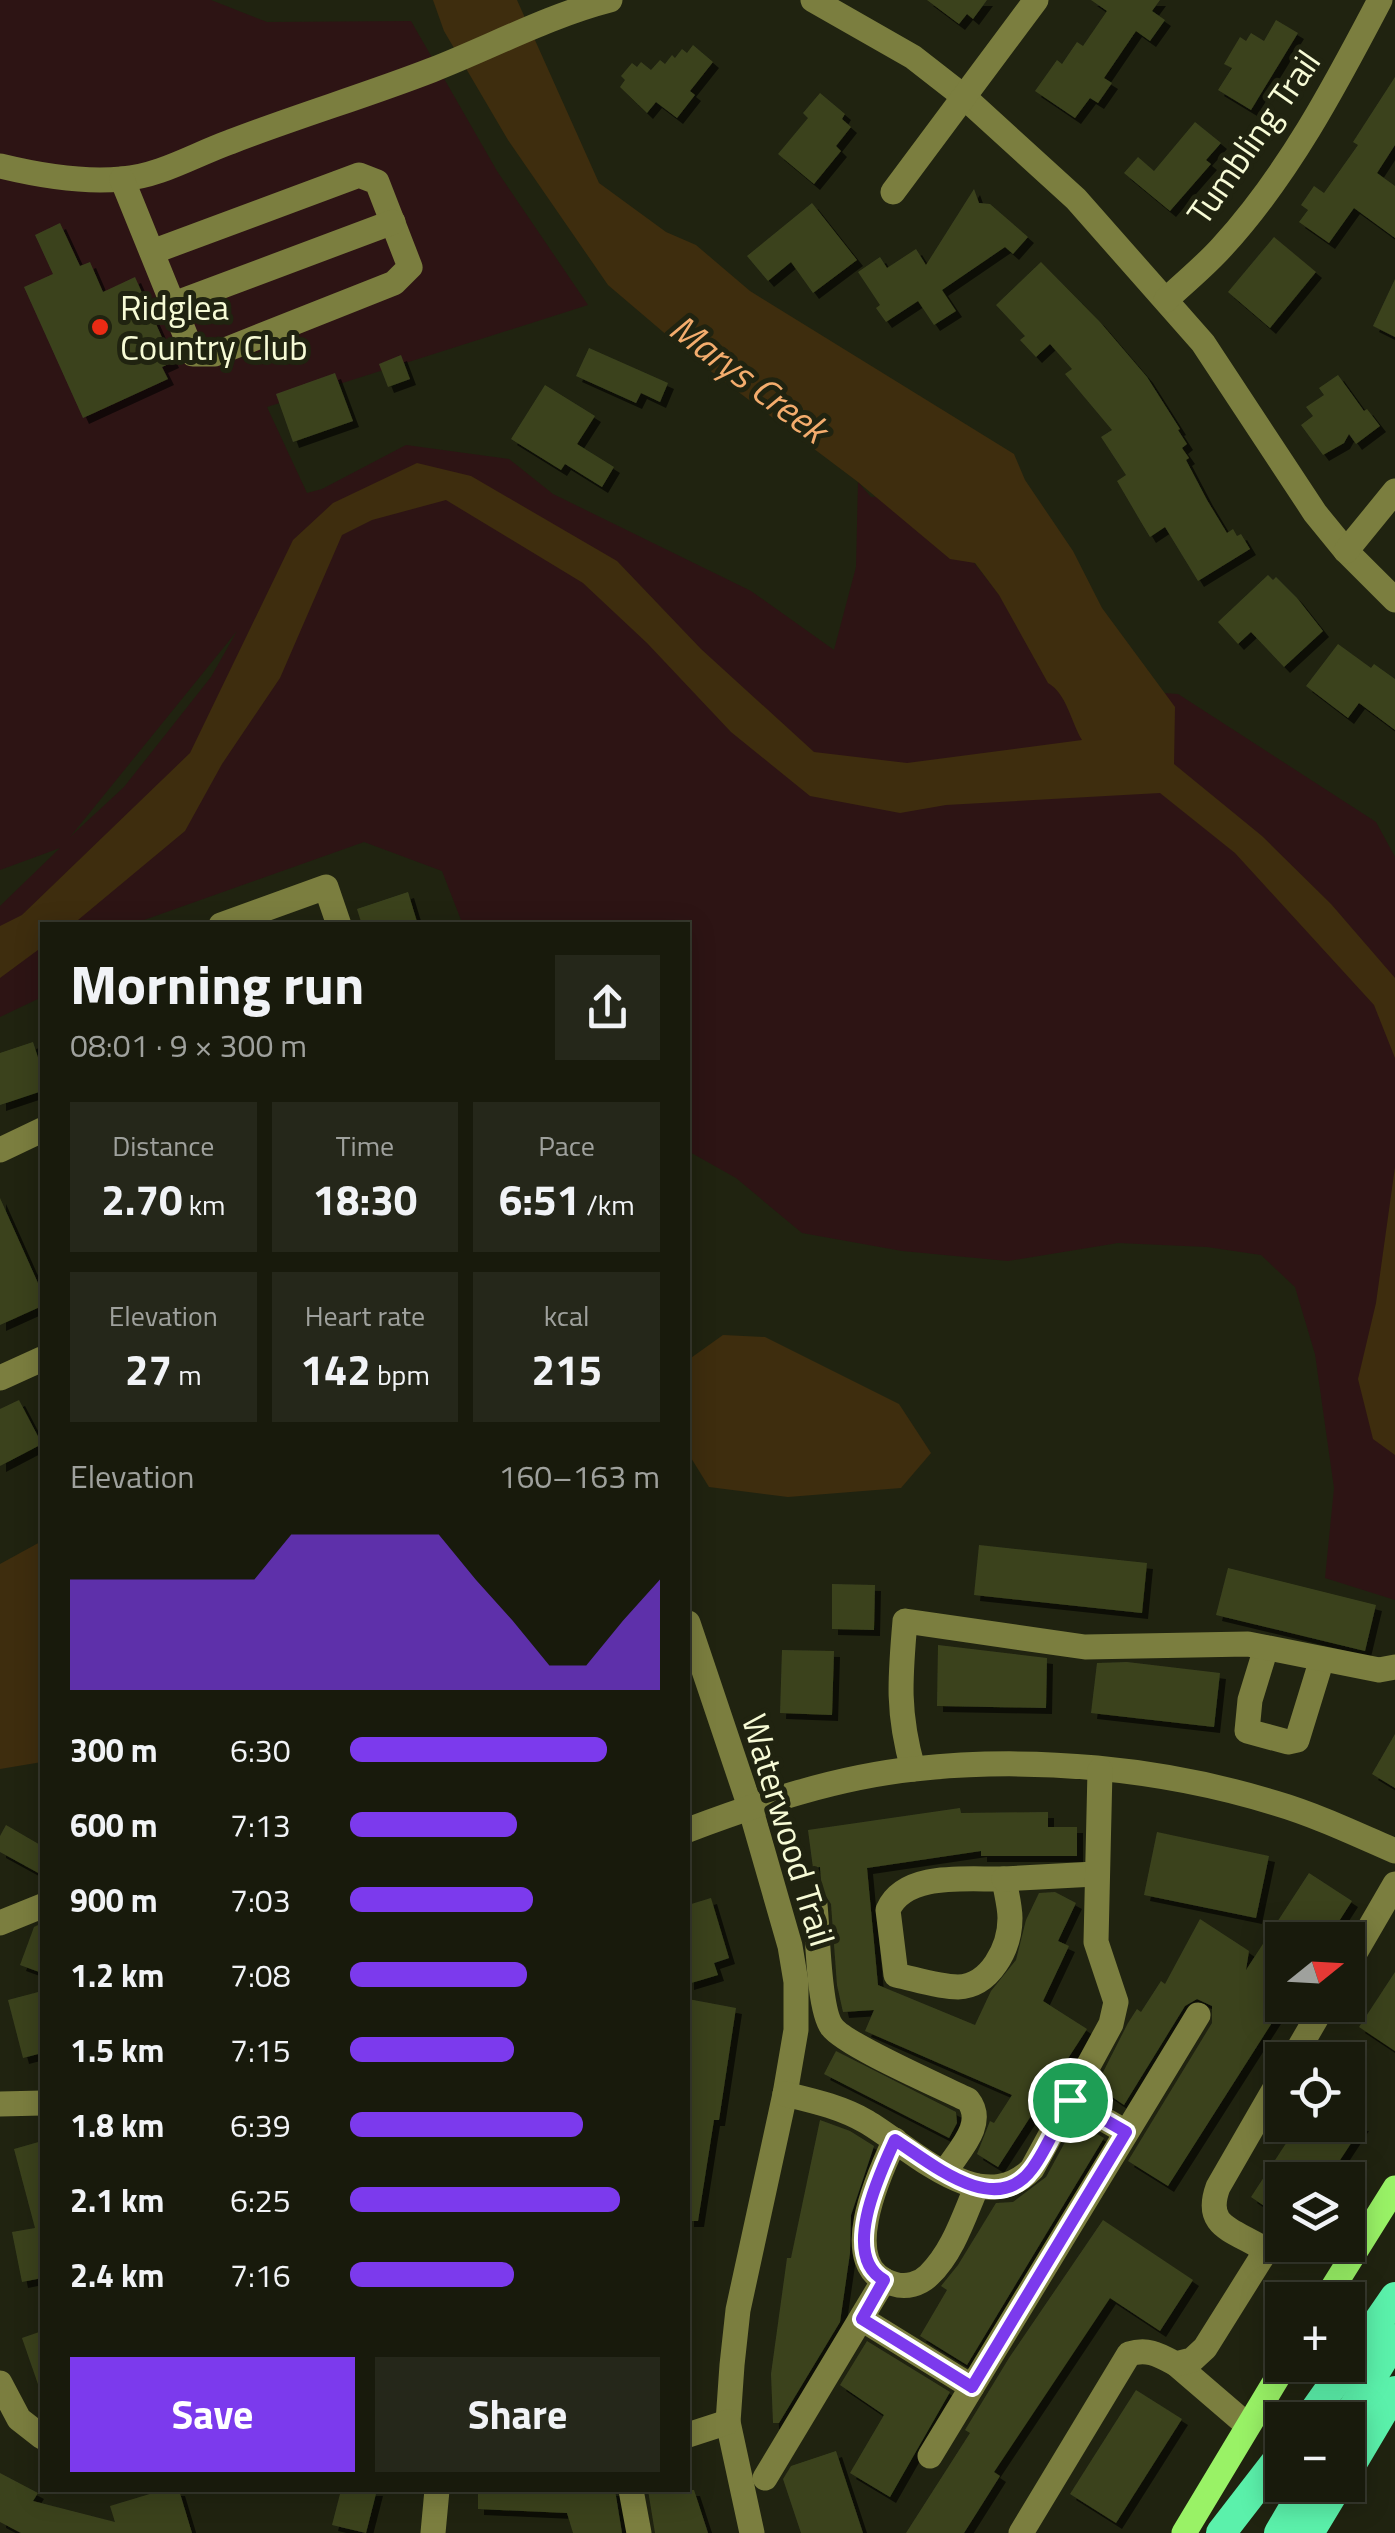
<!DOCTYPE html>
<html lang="en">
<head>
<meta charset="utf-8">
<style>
  body { margin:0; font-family:"Titillium Web",sans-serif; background:#25271a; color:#f1f3f6; height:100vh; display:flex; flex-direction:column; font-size:38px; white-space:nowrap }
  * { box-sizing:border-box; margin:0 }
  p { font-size:32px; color:#9fa19d }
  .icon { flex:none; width:55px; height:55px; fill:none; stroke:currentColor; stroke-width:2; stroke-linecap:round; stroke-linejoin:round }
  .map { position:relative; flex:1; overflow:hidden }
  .details { position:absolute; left:40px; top:922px; width:650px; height:1570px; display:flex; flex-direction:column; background:#181a0c; border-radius:0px; box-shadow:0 5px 25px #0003,0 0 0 2px #36382d }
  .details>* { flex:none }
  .needle { width:65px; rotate:72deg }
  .controls { position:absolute; left:1265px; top:1922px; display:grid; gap:20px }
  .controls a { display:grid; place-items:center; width:100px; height:100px; border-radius:0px; background:#181a0c; box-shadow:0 5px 25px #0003,0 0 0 2px #36382d; font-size:50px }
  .pin { position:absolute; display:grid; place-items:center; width:85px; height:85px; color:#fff; margin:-42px; border:5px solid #fff; border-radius:50%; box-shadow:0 2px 10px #0007 }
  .round { display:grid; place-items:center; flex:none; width:105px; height:105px; border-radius:0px; background:#25271a }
  .overview { display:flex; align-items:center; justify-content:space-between; height:170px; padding:0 30px }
  h1 { font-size:55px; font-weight:700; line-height:75px }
  .stats { display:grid; grid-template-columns:repeat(3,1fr); gap:15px; height:170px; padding:10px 30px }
  .stats div { display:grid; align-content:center; border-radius:0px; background:#25271a; text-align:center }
  .stats b { font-size:42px; font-weight:700 }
  .stats small { font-size:28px; font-weight:400 }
  .stats p { font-size:28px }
  .chart { height:280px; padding:20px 30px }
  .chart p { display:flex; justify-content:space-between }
  .chart svg { width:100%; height:180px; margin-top:10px; fill:#7c3aed; opacity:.7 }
  .action { display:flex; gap:20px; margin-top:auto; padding:20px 30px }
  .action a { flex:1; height:115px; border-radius:0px; background:#7c3aed; color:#fff; font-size:40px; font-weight:700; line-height:115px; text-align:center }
  .action a+a { background:#25271a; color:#f1f3f6 }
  ul { padding:0 30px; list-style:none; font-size:32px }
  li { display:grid; grid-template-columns:160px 120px 1fr; align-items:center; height:75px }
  li i { height:25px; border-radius:12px; background:#7c3aed }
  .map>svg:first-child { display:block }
</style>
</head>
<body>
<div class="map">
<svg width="1395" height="2533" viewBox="0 0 1395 2533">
  <defs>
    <filter id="shadow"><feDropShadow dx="6" dy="6" stdDeviation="0" flood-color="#0009"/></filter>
  </defs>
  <rect width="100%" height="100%" fill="#202310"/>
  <!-- green -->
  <path fill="#2d1414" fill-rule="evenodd" d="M0 0H211L267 22 411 21 497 171 588 305 267 407 307 493 322 489 406 445 509 459 553 494 751 591 834 650 856 567 858 482 871 497 920 494 1072 687 1178 694 1376 822 1395 857V1600L1325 1578 1334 1488 1315 1354 1295 1287 1261 1255 1207 1247 1118 1243 1008 1261 902 1251 802 1233 736 1178 688 1151V925H463L442 871 364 842 130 925H42V997L0 1017V906L60 848 0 870ZM237 631 211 677 124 787 70 837Z"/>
  <!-- water -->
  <g fill="#3e2d0e">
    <path d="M433 0H517L599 183 666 232 696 245 750 291 1014 454 1025 480 1073 551 1102 608 1175 707 1174 764 1262 836 1331 904 1395 978V1058L1374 1005 1235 853 1160 793 946 805 900 813 810 796 731 732 647 643 583 583 446 500 372 520 342 535 280 678 222 764 185 831 72 925H42V947L0 978V926L22 915 190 753 293 540 333 503 417 463 471 476 617 561 701 649 814 752 907 763 1082 740C1071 722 1067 694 1048 683L999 595 975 563 950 559 858 482 696 360 608 285 508 140 444 31Z"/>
    <path d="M1395 1167V1455L1373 1439 1358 1379 1376 1303Z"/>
    <path d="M723 1335 765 1337 899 1404 931 1453 901 1488 788 1497 709 1487 688 1453V1360Z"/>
    <path d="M42 1541V1762L0 1769V1564Z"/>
  </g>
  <!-- building -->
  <g fill="#3b421e" filter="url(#shadow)">
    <path d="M927 0H987L973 19 967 14 959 24Z"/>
    <path d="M1091 0H1160L1152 11 1165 20 1150 41 1136 31 1104 78 1112 83 1098 103 1090 98 1075 118 1035 91 1057 60 1062 64 1077 42 1083 46 1107 11Z"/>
    <path d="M1276 20 1298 33 1251 110 1218 90 1232 68 1224 64 1240 37 1246 41 1251 33 1264 41Z"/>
    <path d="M693 45 713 62 690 91 695 95 677 118 656 102 647 113 620 87 625 80 621 76 632 63 637 67 641 62 651 70 660 60 665 64 672 55 675 58 682 49 687 53Z"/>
    <path d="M1395 77V145L1377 173 1395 186V238L1354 208 1329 243 1299 222 1308 210 1301 205 1314 186 1324 193 1358 145 1353 142Z"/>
    <path d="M820 93 845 114 842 119 851 127 836 146 841 151 814 184 778 154 808 118 803 113Z"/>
    <path d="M1195 122 1221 143 1206 160 1211 164 1170 211 1124 173 1138 157 1154 171Z"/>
    <path d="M974 189 979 203 990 204 1028 237 1013 254 1005 247 942 290 956 311 934 325 918 301 886 322 876 308 880 305 858 272 880 257 887 268 916 249 926 265Z"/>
    <path d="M812 203 857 260 813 293 791 262 768 281 747 256Z"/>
    <path d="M60 223 80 266 90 262 103 292 135 277 173 362 162 367 168 379 83 418 24 287 53 274 35 235Z"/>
    <path d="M1274 237 1316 272 1270 328 1228 292Z"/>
    <path d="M1041 262 1100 322 1147 377 1180 429 1178 430 1187 444 1182 448 1189 458 1186 460 1207 500 1227 533 1233 529 1237 536 1241 534 1250 549 1198 581 1165 527 1150 537 1141 522 1117 481 1126 475 1101 437 1112 430 1065 374 1072 369 1050 344 1036 357 1020 340 1025 336 996 305Z"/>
    <path d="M1395 279V337L1373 326Z"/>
    <path d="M589 348 668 383 660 402 641 393 636 403 576 376Z"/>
    <path d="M401 355 410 379 388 387 379 364Z"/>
    <path d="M335 373 353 421 293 442 276 394Z"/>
    <path d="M1338 375 1364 411 1367 409 1380 426 1356 444 1349 434 1344 443 1323 455 1301 425 1313 416 1306 407 1324 395 1319 388Z"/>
    <path d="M545 385 595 416 577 444 614 467 602 487 565 464 561 470 511 439Z"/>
    <path d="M1268 575 1273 580 1276 577 1297 598 1323 631 1284 667 1251 632 1238 644 1218 622Z"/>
    <path d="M1338 644 1371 668 1374 664 1395 679V730L1359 703 1348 718 1306 686Z"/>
    <path d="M408 892 418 925H362L357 909Z"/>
    <path d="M33 1042 42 1070V1091L0 1105V1053Z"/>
    <path d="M0 1198 42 1292V1306L0 1325Z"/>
    <path d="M19 1400 42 1444 0 1466V1409Z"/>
    <path d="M979 1545 1147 1563 1142 1613 974 1595Z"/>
    <path d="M1228 1568 1376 1605 1365 1651 1216 1615Z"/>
    <path d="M832 1584 875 1585 874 1630 832 1629Z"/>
    <path d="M938 1645 1047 1658 1046 1708 937 1706Z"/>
    <path d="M782 1650 834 1651 832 1715 780 1713Z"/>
    <path d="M1127 1662 1220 1673 1214 1727 1091 1713 1097 1663Z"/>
    <path d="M1395 1734V1788L1372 1774Z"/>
    <path d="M960 1808 961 1813 1048 1812V1827H1077V1856H981V1851L867 1868 878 1985 975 2025 991 1991 1016 1960 1026 1920 1039 1893 1055 1892 1076 1903 1058 1941 1069 1946 1043 2001 1087 2029 998 2167 977 2154 990 2121 994 2123 1012 2095 865 2031 874 2010 843 2012 837 1985 831 1904 822 1890 820 1867 813 1868 808 1830Z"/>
    <path d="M6 1825 42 1846V1875L0 1852V1836Z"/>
    <path d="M1157 1832 1269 1856 1256 1918 1144 1895Z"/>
    <path d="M1309 1873 1352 1901 1327 1940H1282V2007L1168 2186 1128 2161 1212 2023V2006L1197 1999 1185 2006 1124 2105 1096 2086 1128 2023 1137 2009 1141 2012 1161 1981 1165 1984 1200 1919 1249 1951 1246 1970Z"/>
    <path d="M711 1898 729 1958 714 1963 718 1975 688 1984V1905Z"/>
    <path d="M42 1923V1973L20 1965 34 1927Z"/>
    <path d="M1395 1972V2051L1359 2027Z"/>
    <path d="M42 1991V2053L23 2058 8 2000Z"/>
    <path d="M688 1999 736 2008 719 2120H714L698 2221H688Z"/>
    <path d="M836 2051 956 2112 957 2123 949 2138 824 2074Z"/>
    <path d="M820 2120 850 2131 874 2146 851 2215 850 2253 840 2322 779 2423H773L771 2374 787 2258H791Z"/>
    <path d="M1076 2122 1104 2138 967 2365 920 2336 947 2290 941 2286 958 2265 996 2203 1013 2202 1046 2177Z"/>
    <path d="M1298 2125H1363L1327 2180H1282V2218L1251 2197Z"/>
    <path d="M42 2141V2278L22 2282 12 2232 35 2228 14 2149Z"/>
    <path d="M1103 2220 1193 2280 1160 2331 1110 2298 994 2472 1000 2476 964 2533H906L970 2433 965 2430 1009 2358Z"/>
    <path d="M42 2331V2389L40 2390 22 2338Z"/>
    <path d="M867 2341 950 2392 890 2497 850 2473 884 2415 840 2385Z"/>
    <path d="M1136 2390 1182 2419 1116 2523 1070 2494Z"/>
    <path d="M836 2451 863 2533H801L783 2479 791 2466Z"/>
    <path d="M0 2473 38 2493 33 2501 115 2522 110 2506 163 2490H179L192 2533H21L0 2522Z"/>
    <path d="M341 2490H377L366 2533 332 2525Z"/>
    <path d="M478 2490H615L622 2533H573L567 2513 478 2509Z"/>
    <path d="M648 2490H694L708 2533H655Z"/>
  </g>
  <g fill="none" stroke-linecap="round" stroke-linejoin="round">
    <!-- minor -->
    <g stroke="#7b7e3f" stroke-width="25">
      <path d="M813 0 913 57 963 96 1076 199 1203 343 1315 513 1346 551 1395 600"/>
      <path d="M0 166C37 175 83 183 122 179 160 176 194 155 230 142 297 116 365 96 432 70 491 47 548 16 610 0"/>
      <path d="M122 179 193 354H215L394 283 410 267 377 182 359 175 152 252"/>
      <path d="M893 192 1036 0"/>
      <path d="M1166 300C1185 282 1205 266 1222 247 1288 175 1335 86 1380 0"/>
      <path d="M174 304 393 222"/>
      <path d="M1346 551 1395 491"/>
      <path d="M221 925 326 887 339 925"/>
      <path d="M0 1150 42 1130"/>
      <path d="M0 1378 42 1359"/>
      <path d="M688 1623 750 1807 790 1946 796 1982V2030L785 2094 738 2310 732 2365 728 2422 752 2533"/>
      <path d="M1266 1648 1250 1700 1247 1731 1288 1742 1297 1740 1322 1659"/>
      <path d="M913 1769C897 1712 900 1679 905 1621L1085 1647 1248 1644 1379 1670 1395 1667"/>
      <path d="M688 1830C760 1803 837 1777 914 1769 1033 1756 1162 1768 1275 1803 1316 1815 1356 1834 1395 1851"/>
      <path d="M1004 1879C1006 1892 1010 1906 1010 1918 1010 1948 990 1986 958 1987 938 1987 915 1979 896 1975L888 1910C905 1871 969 1880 1004 1879Z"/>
      <path d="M1004 1879 1095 1874"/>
      <path d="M815 1905C818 1931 818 2009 832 2027 845 2045 942 2087 968 2100 987 2124 958 2151 945 2172"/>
      <path d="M0 1923 42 1906"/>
      <path d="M1348 1965 1395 1884"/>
      <path d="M1292 2060 1324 2005"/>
      <path d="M785 2094C814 2101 841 2107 867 2122 914 2150 981 2220 1032 2169L1111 2024 1116 2002 1096 1942 1100 1770"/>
      <path d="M1070 2100 1126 2132"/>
      <path d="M0 2104 42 2103"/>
      <path d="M895 2140C879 2174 835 2269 894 2284 906 2288 920 2284 929 2275 953 2252 964 2216 977 2186"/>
      <path d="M862 2319 972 2387"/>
      <path d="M1176 2364 1247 2425"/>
      <path d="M0 2383 19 2419 42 2437"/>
      <path d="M688 2435 728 2422"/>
      <path d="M930 2456 1198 2015"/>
      <path d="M765 2478 884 2280"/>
      <path d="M631 2490 639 2533"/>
      <path d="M433 2533 437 2490"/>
      <path d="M1021 2533 1129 2354C1148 2348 1159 2355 1176 2364L1192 2360 1205 2348 1262 2257 1259 2246C1230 2229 1204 2225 1218 2187L1282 2076"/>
    </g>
    <!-- major -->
    <g stroke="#99f266" stroke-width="25">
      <path d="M1325 2300 1395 2188"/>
      <path d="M1184 2533 1285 2365"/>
    </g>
    <!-- highway -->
    <g stroke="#5bf1ab" stroke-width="30">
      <path d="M1348 2365 1395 2297"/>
      <path d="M1308 2420 1347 2365"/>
      <path d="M1346 2420 1395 2339"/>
      <path d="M1348 2470 1395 2391"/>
      <path d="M1221 2533 1282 2454"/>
      <path d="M1279 2533 1307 2485"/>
      <path d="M1309 2533 1338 2485"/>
    </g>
  </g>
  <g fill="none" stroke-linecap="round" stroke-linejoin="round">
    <defs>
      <path id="route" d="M1070 2100 1126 2132 972 2387 862 2319 884 2280C840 2256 880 2173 895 2140 931 2163 995 2219 1032 2169 1047 2149 1057 2122 1070 2100Z"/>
    </defs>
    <!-- route casing -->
    <use href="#route" stroke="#fff" stroke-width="20"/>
    <!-- route -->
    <use href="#route" stroke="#7c3aed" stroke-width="12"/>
  </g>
  <!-- markers -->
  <circle fill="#ea2b14" stroke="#202310" stroke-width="4" cx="100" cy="327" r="10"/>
  <g text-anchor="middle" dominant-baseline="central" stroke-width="10" stroke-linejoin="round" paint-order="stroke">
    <!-- street labels -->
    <g font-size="35" fill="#f7fbd6" stroke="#202310">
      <text transform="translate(1253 137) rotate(-55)">Tumbling Trail</text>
      <text transform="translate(789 1830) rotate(73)">Waterwood Trail</text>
    </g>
    <!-- poi labels -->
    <g font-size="35" fill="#f7fbd6" stroke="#202310" text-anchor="start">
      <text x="120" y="307">Ridglea<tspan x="120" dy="40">Country Club</tspan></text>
    </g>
    <!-- water labels -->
    <g font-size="38" font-style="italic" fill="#f3ac6d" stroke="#202310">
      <text transform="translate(749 378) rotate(37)">Marys Creek</text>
    </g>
  </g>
</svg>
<div class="controls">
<a><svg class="needle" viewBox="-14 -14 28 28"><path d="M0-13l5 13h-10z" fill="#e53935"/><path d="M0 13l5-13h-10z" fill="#9fa19d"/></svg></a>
<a><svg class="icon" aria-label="locate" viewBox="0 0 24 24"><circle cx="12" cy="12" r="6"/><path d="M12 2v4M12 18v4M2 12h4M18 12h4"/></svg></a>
<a><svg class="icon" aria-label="layers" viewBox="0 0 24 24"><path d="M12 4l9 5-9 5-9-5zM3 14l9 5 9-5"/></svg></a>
<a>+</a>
<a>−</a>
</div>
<div class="pin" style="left:1070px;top:2100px;background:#1e9e55"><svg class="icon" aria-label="arrive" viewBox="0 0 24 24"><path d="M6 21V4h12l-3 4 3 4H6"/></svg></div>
<section class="details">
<div class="overview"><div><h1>Morning run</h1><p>08:01 · 9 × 300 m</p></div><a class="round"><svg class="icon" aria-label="share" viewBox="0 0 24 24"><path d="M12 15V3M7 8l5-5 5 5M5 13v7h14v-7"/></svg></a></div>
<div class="stats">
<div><p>Distance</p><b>2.70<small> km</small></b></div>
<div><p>Time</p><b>18:30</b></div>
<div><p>Pace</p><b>6:51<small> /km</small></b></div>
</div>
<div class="stats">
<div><p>Elevation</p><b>27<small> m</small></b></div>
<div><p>Heart rate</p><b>142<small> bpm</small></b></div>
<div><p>kcal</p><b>215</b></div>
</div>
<div class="chart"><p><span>Elevation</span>160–163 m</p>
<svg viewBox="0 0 160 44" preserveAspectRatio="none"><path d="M0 44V17L10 17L20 17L30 17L40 17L50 17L60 6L70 6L80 6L90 6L100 6L110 17L120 27L130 38L140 38L150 27L160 17V44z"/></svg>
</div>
<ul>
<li><b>300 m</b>6:30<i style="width:83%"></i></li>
<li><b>600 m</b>7:13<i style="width:54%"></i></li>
<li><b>900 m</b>7:03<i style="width:59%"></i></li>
<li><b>1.2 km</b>7:08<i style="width:57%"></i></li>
<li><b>1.5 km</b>7:15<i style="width:53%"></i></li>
<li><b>1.8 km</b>6:39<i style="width:75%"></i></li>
<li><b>2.1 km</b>6:25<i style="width:87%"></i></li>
<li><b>2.4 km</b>7:16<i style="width:53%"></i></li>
</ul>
<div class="action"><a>Save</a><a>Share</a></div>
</section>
</div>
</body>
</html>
